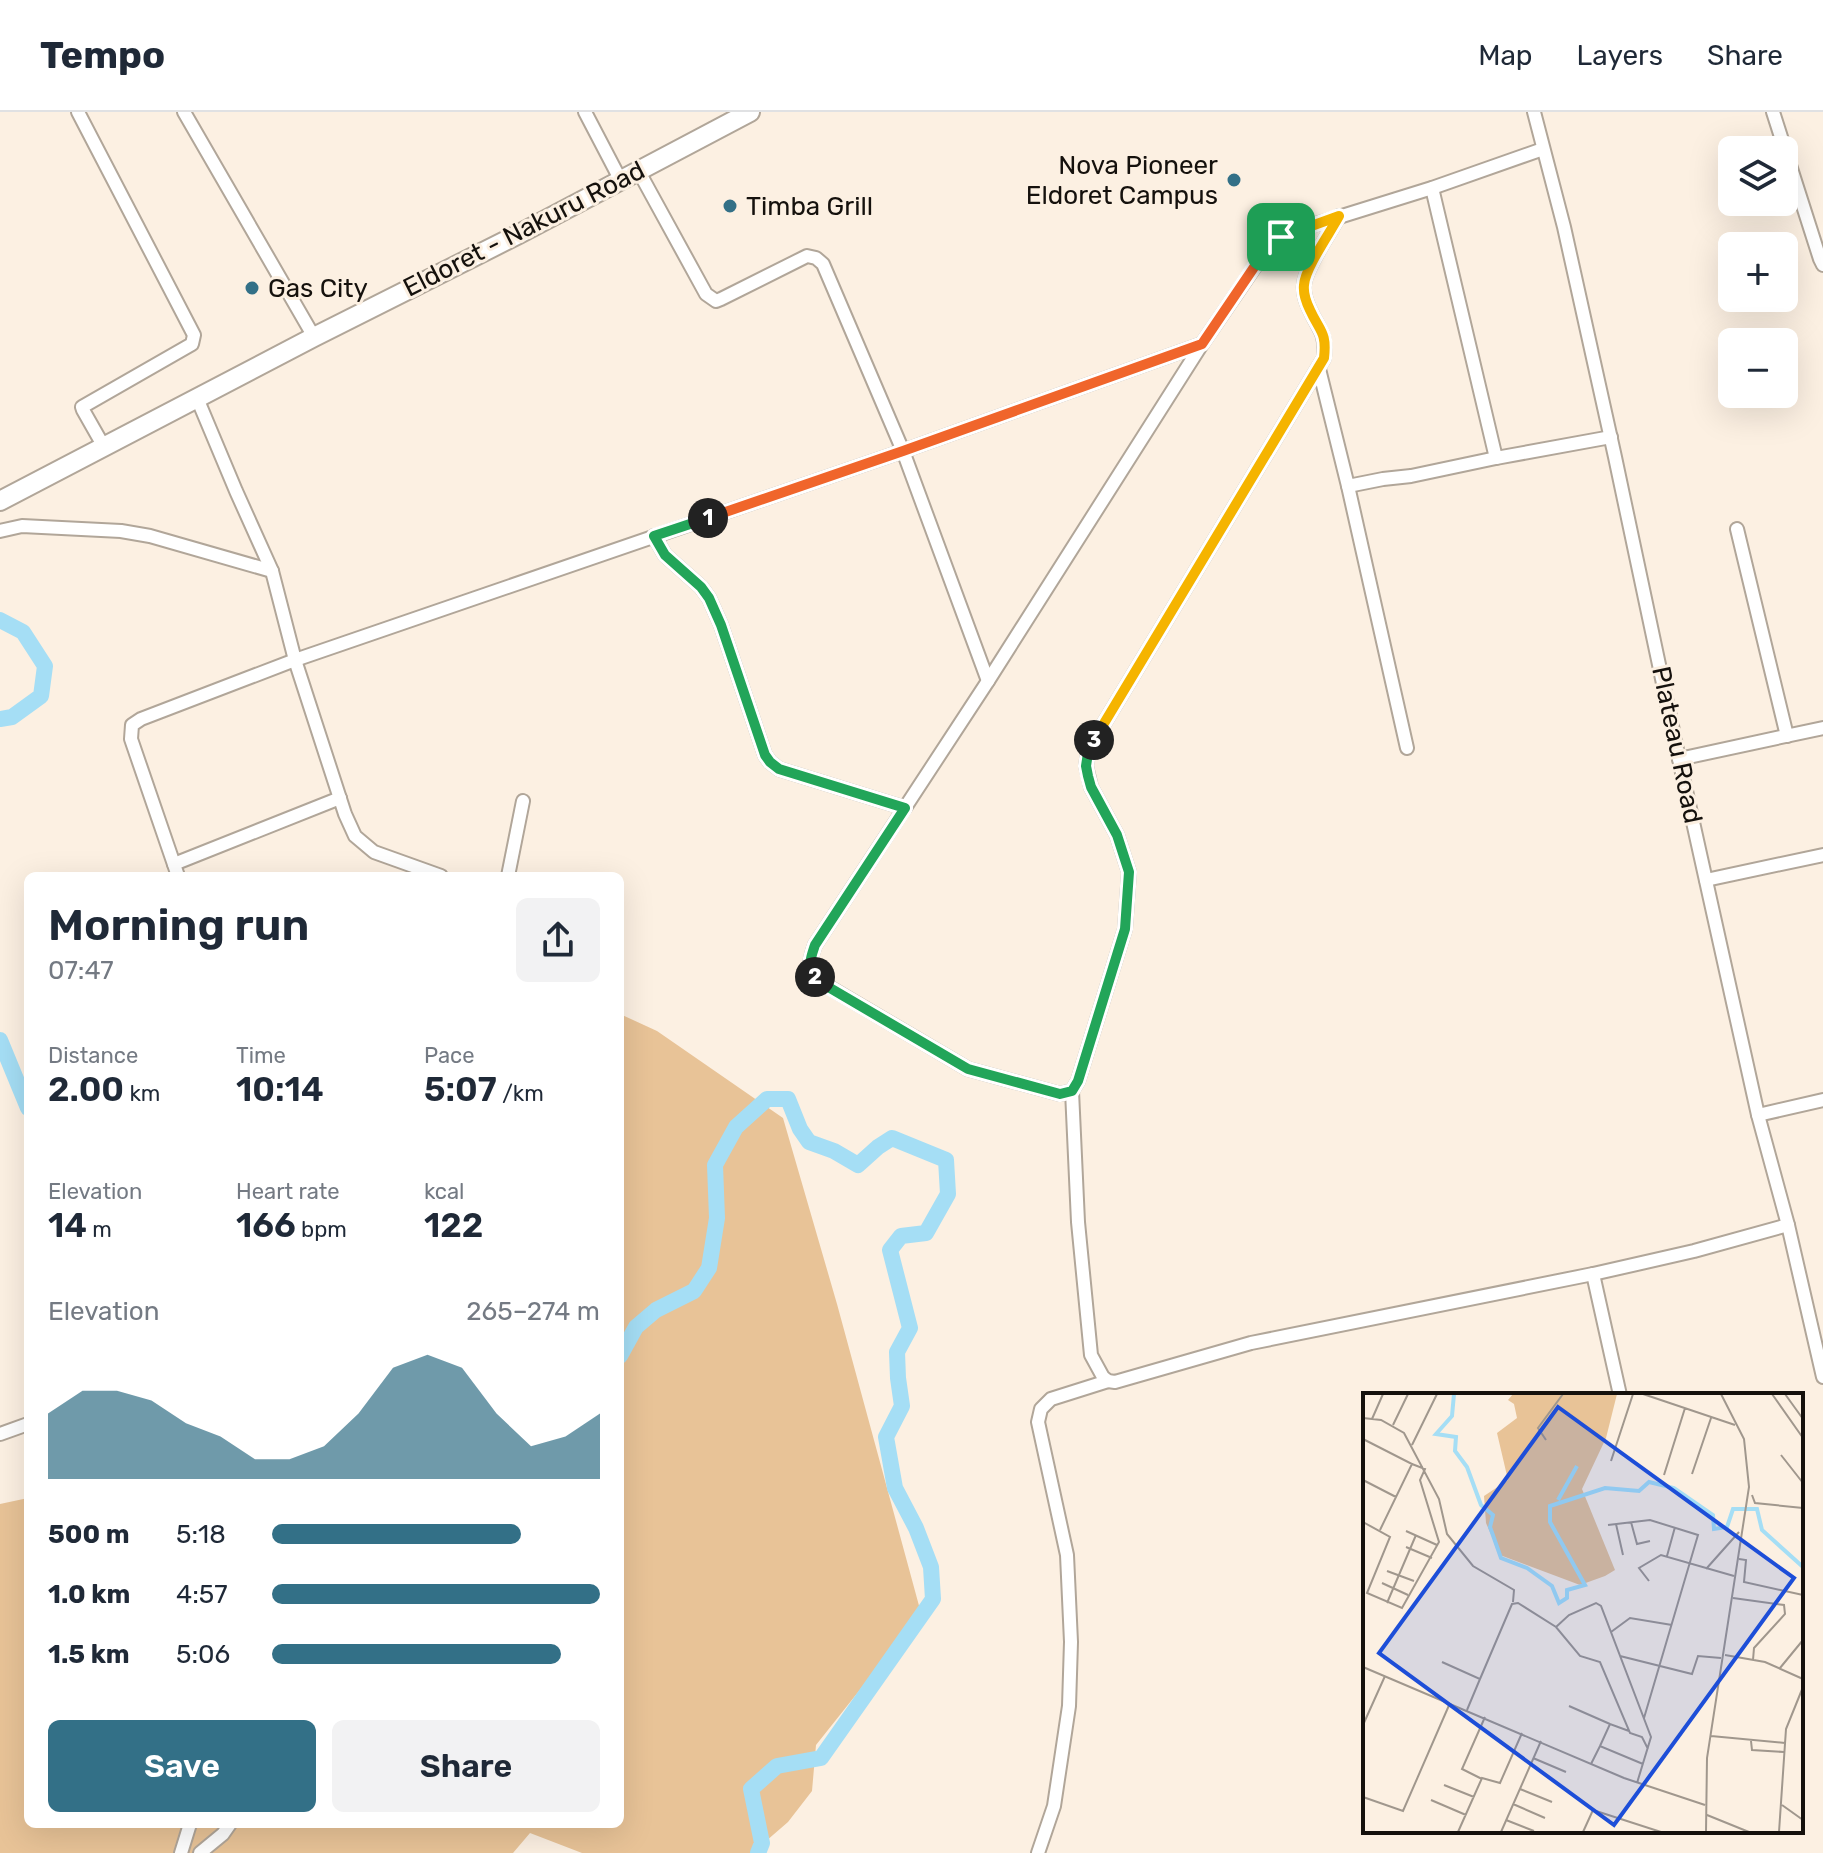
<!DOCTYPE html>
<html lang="en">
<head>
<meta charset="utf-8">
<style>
  body { margin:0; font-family:Rubik,sans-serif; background:#f2f2f3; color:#1f2937; height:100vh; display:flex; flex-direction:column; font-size:30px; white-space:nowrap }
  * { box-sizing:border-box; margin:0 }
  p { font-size:26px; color:#747a83 }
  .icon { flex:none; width:44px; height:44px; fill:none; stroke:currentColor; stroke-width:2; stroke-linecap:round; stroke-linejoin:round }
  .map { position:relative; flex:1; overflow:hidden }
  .sheet { position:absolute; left:24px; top:760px; width:600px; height:956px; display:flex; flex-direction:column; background:#fff; border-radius:12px; box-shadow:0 8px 32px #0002 }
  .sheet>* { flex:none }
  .tools { position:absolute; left:1718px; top:24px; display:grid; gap:16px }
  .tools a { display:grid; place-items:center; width:80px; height:80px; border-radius:12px; background:#fff; box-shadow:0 8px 32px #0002; font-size:40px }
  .pin { position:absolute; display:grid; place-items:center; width:68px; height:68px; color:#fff; margin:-34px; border-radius:16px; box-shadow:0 4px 12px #0006 }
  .km { position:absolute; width:40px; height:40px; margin:-20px; border-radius:50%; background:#222; color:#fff; font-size:22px; line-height:40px; text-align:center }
  .round { display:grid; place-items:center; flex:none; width:84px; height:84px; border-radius:12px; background:#f2f2f3 }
  .overview { display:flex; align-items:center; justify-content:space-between; height:136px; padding:0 24px }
  h1 { font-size:44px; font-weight:600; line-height:60px }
  .metrics { display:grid; grid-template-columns:repeat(3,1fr); gap:12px; height:136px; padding:8px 24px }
  .metrics div { display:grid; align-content:center }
  .metrics b { font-size:34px; font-weight:600 }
  .metrics small { font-size:22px; font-weight:400 }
  .metrics p { font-size:22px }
  .chart { height:224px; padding:16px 24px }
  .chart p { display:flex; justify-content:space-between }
  .chart svg { width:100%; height:144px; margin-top:8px; fill:#337087; opacity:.7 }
  .button { display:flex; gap:16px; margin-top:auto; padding:16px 24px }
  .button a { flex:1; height:92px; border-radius:12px; background:#337087; color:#fff; font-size:32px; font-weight:600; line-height:92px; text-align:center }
  .button a+a { background:#f2f2f3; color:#1f2937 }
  ul { padding:0 24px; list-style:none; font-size:26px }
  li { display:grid; grid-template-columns:128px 96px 1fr; align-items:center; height:60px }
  li i { height:20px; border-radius:10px; background:#337087 }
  header { display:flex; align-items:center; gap:48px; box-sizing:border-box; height:112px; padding:0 40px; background:#fff; border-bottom:2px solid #e0e1e3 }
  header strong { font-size:38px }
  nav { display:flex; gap:44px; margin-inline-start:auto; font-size:28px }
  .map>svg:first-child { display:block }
</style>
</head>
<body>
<header>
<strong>Tempo</strong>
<nav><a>Map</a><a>Layers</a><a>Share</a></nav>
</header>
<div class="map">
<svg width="1823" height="1741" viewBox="0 0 1823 1741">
  <rect width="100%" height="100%" fill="#fcf0e2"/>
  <!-- green -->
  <path fill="#e8c397" d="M620 902 657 919 783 1006 837 1192 921 1501 816 1633 812 1679 788 1710 752 1741H582L530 1721 513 1741H0V1392L28 1386V1712H620Z"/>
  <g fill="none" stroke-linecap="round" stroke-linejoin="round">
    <!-- river -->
    <g stroke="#a5def5" stroke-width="16">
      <path d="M0 508 23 520 45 554 41 584 12 605 0 607"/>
      <path d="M0 928 28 996"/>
      <path d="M620 1244 636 1215 656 1198 694 1179 709 1156 717 1106 715 1053 736 1015 767 987H788L800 1017 809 1030 834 1039 858 1053 878 1035 892 1026 946 1048 948 1082 926 1121 901 1124 890 1138 910 1216 897 1240 898 1266 902 1294 886 1325 895 1376 916 1416 931 1455 933 1487 821 1646 777 1654 751 1677 762 1731 758 1741"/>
    </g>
    <defs>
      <g id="minor">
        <path d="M78 0 194 223 192 232 82 295 83 298 104 335"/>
        <path d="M184 0 314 225"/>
        <path d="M585 0 620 67"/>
        <path d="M1534 0 1564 115 1615 345 1679 647 1758 1003 1788 1113 1823 1265"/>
        <path d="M1773 0 1820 147 1823 153"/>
        <path d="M638 58 706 182 716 189 721 187 807 144 816 146 823 152 903 339 988 569"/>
        <path d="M1432 76 1496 346 1611 325"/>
        <path d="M1339 104C1330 121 1305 156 1304 173 1303 182 1306 190 1310 198 1320 220 1326 219 1324 246L1094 628 1088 641 1086 654 1091 675 1117 723 1129 760 1125 817 1078 969 1072 979 1078 1110 1091 1243 1103 1265 1108 1269 1115 1270 1251 1231 1593 1162"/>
        <path d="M1319 257 1348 374 1383 367 1411 364 1496 346"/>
        <path d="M197 286 236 379 272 459 295 548 345 702 355 724 374 740 441 764"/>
        <path d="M1348 374 1407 636"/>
        <path d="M1737 417 1787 624"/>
        <path d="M0 419 22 414 121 419 150 424 272 459"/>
        <path d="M654 424 665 443 701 475 709 486 721 513 765 643 770 650 779 657 905 696"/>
        <path d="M1679 647 1823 616"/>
        <path d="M174 752 340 686"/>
        <path d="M178 764 131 627 132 613 141 607 295 548 903 339 1202 232"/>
        <path d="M508 764 523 689"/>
        <path d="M1706 768 1823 743"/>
        <path d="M1072 979 1060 982 968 957 817 868C807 856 810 847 815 833L988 569 1202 232 1271 131 1294 119 1432 76 1543 37"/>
        <path d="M1758 1003 1823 988"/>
        <path d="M1620 1283 1593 1162 1694 1139 1788 1113"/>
        <path d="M0 1322 28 1312"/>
        <path d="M181 1741 190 1712"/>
        <path d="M200 1741 223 1722 230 1712"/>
        <path d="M1038 1741 1054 1694 1069 1594 1071 1530 1067 1443 1038 1310 1041 1297 1051 1287 1108 1269"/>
      </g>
      <path id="highway" d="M0 389 314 225 519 122 750 0"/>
    </defs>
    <!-- minor casing -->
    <use href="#minor" stroke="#b1a699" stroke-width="16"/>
    <!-- highway casing -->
    <use href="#highway" stroke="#b1a699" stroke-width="22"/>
    <!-- minor -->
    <use href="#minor" stroke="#fff" stroke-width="12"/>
    <!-- highway -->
    <use href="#highway" stroke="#fff" stroke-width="18"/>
  </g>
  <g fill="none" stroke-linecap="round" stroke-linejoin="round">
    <defs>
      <path id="split-1" d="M708 406 903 339 1202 232 1263 142 1271 131 1281 125"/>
      <path id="split-2" d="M708 406 654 424 665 443 701 475 709 486 721 513 765 643 770 650 779 657 905 696 815 833C811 845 807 854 815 865"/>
      <path id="split-3" d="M815 865 830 876 968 957 1060 982 1072 979 1078 969 1125 817 1129 760 1117 723 1091 675 1088 664 1086 654 1088 641 1094 628"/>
      <path id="split-4" d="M1094 628 1324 246C1327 220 1320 220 1310 198 1306 190 1303 182 1304 173 1305 156 1330 121 1339 104L1281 125"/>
    </defs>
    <!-- split-1 casing -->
    <use href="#split-1" stroke="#fff" stroke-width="16"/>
    <!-- split-2 casing -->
    <use href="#split-2" stroke="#fff" stroke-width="16"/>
    <!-- split-3 casing -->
    <use href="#split-3" stroke="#fff" stroke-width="16"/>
    <!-- split-4 casing -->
    <use href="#split-4" stroke="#fff" stroke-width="16"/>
    <!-- split-1 -->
    <use href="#split-1" stroke="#f0652b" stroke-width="10"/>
    <!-- split-2 -->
    <use href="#split-2" stroke="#22a559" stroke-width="10"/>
    <!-- split-3 -->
    <use href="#split-3" stroke="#22a559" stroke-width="10"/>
    <!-- split-4 -->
    <use href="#split-4" stroke="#f5b400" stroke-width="10"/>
  </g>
  <!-- markers -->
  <g fill="#337087" stroke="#fcf0e2" stroke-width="3">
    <circle cx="1234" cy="68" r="8"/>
    <circle cx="730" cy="94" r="8"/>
    <circle cx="252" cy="176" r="8"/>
  </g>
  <g text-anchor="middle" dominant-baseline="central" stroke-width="6" stroke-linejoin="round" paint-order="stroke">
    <!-- poi labels -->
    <g font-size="26" fill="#15110d" stroke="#fcf0e2" text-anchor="start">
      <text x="1218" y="53" text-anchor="end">Nova Pioneer<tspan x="1218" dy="30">Eldoret Campus</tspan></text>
      <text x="746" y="94">Timba Grill</text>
      <text x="268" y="176">Gas City</text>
    </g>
    <!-- street labels -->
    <g font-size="26" fill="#15110d" stroke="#fcf0e2">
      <text transform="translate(524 117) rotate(-27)">Eldoret - Nakuru Road</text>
      <text transform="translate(1677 633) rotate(78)">Plateau Road</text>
    </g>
  </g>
  <!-- overview -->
  <g transform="translate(1363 1281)">
    <rect width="440" height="440" fill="#fcf0e2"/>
    <path d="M150 1H254L243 45 219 96 252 177 242 183 217 192 137 162 123 130 121 103 145 87 134 40 154 25 151 11 145 7Z" fill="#e8c397"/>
    <path fill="none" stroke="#a5def5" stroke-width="4" d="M91 1 89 23 73 41 93 44 92 58 104 74 118 112 130 122 127 134 138 165 164 175 189 193 196 210 204 205V197L222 192 187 129V113L242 95 276 98 286 89 311 95 350 122 351 136 364 134 370 116H394L399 137 440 174M195 107 214 73"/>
    <path fill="none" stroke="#a0978d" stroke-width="2" d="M280 1 372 32M409 1 440 45M422 1 440 26M0 25 18 27 41 40 76 106 84 141 110 173 151 197 150 209M9 26 20 1M30 32 45 1M0 46 49 71 17 137M183 47 175 35 200 1M49 52 74 1M418 62 440 90M248 68 270 1M329 81 348 25M301 82 322 15M0 87 33 104M389 102 392 110 440 115M0 129 27 144 4 200 39 215 76 149 57 87 62 76 49 71M268 129 274 151 287 148M253 131 260 162M245 132 287 127 335 142 281 325M43 138 74 152M43 154 69 165M304 163 312 134M376 166 383 167 381 189 440 202M343 176 376 139M24 178 51 188M286 188 276 175 298 162 371 183M19 190 45 202M370 205 421 212 422 221 391 255 390 267M24 210 53 142M193 234 206 222 233 210 238 213 288 344 274 390M248 239 267 225 309 232M362 262 402 269 440 286M257 263 329 281 335 263 358 265M79 269 117 286 104 317M0 274 261 385 342 412M417 275 440 247M117 286 149 211 155 210 193 234 217 263 237 269 267 340 279 344 285 356M206 313 247 331M0 332 22 283M348 343 422 350M388 348 389 357 421 359M237 353 247 331 266 338M170 365 203 379M228 371 237 353 280 371M119 386 99 376 122 324M81 392 111 404M157 396 189 409M0 404 40 418 87 310M68 407 103 422M150 411 182 425M419 412 440 427M344 422 386 439M143 427 171 438M95 439 119 385 137 390 159 340M138 439 178 348M220 439 230 417 298 439M343 439 344 365 386 94 381 46 358 1M416 439 423 336 440 294"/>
    <path fill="#1d4ed8" fill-opacity="0.15" stroke="#1d4ed8" stroke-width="4" d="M195 14 431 185 251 432 16 260Z"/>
    <rect width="440" height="440" fill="none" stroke="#15110d" stroke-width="4"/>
  </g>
</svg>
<div class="tools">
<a><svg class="icon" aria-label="layers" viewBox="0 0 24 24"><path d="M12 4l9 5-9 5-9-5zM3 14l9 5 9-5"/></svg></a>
<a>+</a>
<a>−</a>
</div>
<div class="pin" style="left:1281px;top:125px;background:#1e9e55"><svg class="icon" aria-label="arrive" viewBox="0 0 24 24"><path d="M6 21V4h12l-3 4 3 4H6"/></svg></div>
<b class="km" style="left:708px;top:406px">1</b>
<b class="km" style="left:815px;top:865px">2</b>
<b class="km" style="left:1094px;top:628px">3</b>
<section class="sheet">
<div class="overview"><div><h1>Morning run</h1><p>07:47</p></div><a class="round"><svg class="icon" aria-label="share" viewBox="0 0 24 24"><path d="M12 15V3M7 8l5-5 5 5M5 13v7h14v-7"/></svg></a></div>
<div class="metrics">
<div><p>Distance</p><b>2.00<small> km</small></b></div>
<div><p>Time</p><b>10:14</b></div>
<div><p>Pace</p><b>5:07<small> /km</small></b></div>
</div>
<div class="metrics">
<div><p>Elevation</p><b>14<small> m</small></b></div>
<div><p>Heart rate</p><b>166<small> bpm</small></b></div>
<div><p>kcal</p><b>122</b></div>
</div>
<div class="chart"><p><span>Elevation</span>265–274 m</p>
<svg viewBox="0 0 160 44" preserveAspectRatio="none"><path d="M0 44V24L10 17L20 17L30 20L40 27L50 31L60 38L70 38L80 34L90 24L100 10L110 6L120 10L130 24L140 34L150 31L160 24V44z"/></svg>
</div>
<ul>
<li><b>500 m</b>5:18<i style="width:76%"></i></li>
<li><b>1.0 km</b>4:57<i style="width:100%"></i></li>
<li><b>1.5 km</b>5:06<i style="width:88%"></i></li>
</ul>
<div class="button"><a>Save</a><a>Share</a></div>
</section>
</div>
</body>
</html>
